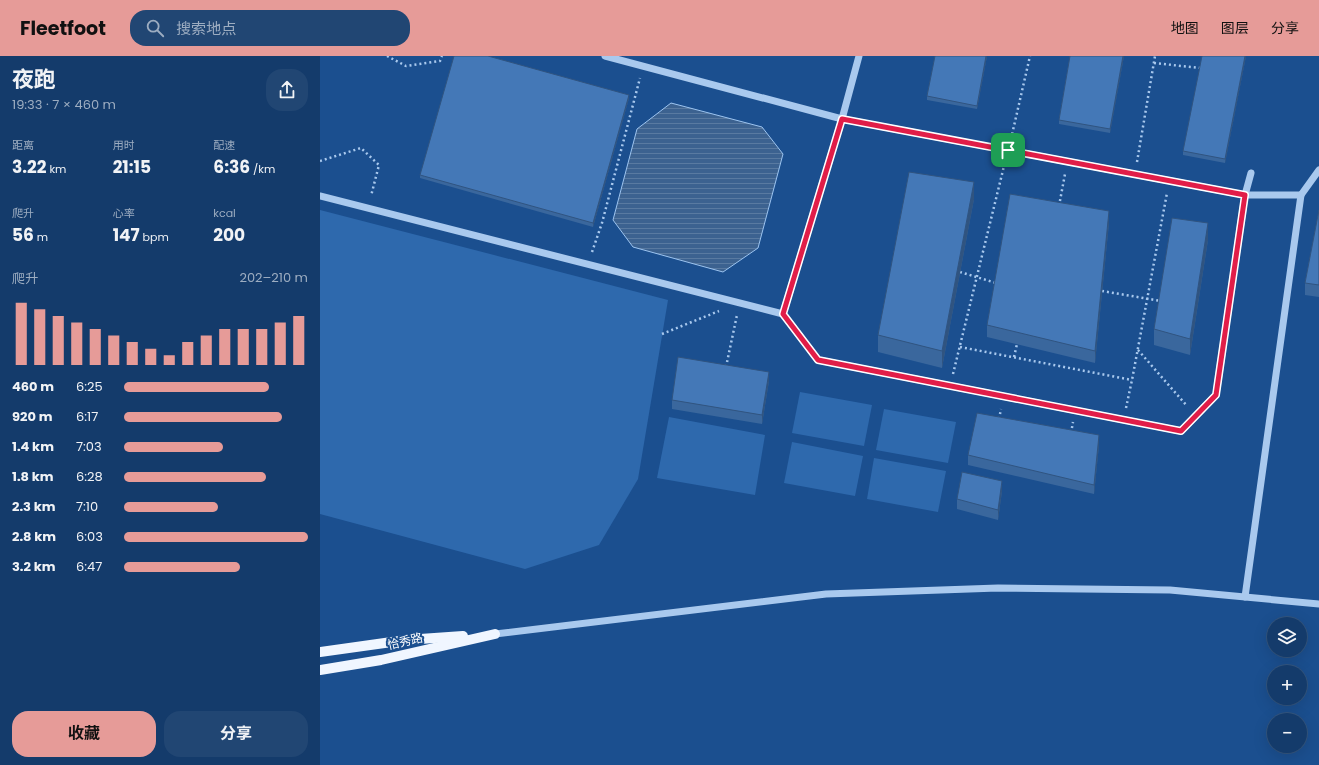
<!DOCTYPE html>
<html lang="zh">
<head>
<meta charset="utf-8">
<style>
  body { margin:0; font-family:Poppins,"Noto Sans SC",sans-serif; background:#214673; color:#f1f3f6; height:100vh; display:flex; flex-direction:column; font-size:15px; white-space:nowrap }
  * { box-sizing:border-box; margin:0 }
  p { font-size:13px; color:#9dadc1 }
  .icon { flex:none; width:22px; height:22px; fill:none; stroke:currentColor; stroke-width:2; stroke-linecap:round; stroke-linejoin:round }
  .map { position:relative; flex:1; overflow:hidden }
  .sheet { display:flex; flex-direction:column; background:#143b6b; width:320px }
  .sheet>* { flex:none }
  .tools { position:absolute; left:947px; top:561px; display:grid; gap:8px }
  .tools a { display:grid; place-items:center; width:40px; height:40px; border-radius:50%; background:#143b6b; box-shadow:0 4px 16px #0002,0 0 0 1px #33557e; font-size:20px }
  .pin { position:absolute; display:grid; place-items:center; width:34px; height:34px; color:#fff; margin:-17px; border-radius:8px; box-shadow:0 2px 6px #0006 }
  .round { display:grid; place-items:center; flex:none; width:42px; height:42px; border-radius:16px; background:#214673 }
  .head { display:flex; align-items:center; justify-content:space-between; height:68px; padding:0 12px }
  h1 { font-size:22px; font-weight:700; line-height:30px }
  .figures { display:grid; grid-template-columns:repeat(3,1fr); gap:6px; height:68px; padding:4px 12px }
  .figures div { display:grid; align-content:center }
  .figures b { font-size:17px; font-weight:700 }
  .figures small { font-size:11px; font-weight:400 }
  .figures p { font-size:11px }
  .chart { height:112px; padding:8px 12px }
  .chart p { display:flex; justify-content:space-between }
  .chart svg { width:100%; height:72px; margin-top:4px; stroke:#e69b98; stroke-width:6 }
  .action { display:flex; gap:8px; margin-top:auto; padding:8px 12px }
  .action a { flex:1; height:46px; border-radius:16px; background:#e69b98; color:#111; font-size:16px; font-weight:700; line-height:46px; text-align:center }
  .action a+a { background:#214673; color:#f1f3f6 }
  ul { padding:0 12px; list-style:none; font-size:13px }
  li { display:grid; grid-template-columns:64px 48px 1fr; align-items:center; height:30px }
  li i { height:10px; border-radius:5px; background:#e69b98 }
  header { display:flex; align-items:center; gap:24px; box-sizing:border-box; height:56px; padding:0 20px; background:#e69b98; color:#111 }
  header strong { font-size:19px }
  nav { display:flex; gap:22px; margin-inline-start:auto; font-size:14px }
  .search { width:280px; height:36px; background:#214673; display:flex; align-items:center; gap:10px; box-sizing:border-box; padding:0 14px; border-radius:16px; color:#9dadc1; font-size:15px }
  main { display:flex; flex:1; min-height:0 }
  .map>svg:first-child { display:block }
</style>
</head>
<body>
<header>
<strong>Fleetfoot</strong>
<div class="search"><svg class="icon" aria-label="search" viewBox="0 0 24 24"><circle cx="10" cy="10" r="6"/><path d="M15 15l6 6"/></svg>搜索地点</div>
<nav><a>地图</a><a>图层</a><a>分享</a></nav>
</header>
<main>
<section class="sheet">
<div class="head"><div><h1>夜跑</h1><p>19:33 · 7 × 460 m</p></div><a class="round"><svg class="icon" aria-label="share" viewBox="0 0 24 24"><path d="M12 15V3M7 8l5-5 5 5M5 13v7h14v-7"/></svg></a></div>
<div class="figures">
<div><p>距离</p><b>3.22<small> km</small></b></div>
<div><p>用时</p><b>21:15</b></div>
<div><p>配速</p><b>6:36<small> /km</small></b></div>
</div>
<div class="figures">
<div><p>爬升</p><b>56<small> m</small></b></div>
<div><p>心率</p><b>147<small> bpm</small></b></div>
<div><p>kcal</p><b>200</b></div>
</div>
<div class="chart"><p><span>爬升</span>202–210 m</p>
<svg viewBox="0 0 160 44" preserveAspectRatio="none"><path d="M5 44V6M15 44V10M25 44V14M35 44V18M45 44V22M55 44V26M65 44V30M75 44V34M85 44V38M95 44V30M105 44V26M115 44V22M125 44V22M135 44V22M145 44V18M155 44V14"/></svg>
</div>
<ul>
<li><b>460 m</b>6:25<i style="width:79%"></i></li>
<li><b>920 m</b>6:17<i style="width:86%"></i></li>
<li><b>1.4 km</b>7:03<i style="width:54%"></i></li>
<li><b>1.8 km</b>6:28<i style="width:77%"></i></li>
<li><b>2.3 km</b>7:10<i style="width:51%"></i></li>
<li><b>2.8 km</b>6:03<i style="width:100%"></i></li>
<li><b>3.2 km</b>6:47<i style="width:63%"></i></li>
</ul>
<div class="action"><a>收藏</a><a>分享</a></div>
</section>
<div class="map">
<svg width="999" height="709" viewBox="0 0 999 709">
  <defs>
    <pattern id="water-rules" width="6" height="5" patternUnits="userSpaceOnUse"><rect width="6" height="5" fill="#3c6290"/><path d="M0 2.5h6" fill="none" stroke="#597aa1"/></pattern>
  </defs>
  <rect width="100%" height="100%" fill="#1b4f8f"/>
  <!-- green -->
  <g fill="#2e69ad">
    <path d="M0 154 348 244 318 423 279 489 205 513 0 458Z"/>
    <path d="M480 336 552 349 544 390 472 377Z"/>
    <path d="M564 353 636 366 628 407 556 394Z"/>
    <path d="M349 361 445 379 435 439 337 422Z"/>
    <path d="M472 386 543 400 535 440 464 427Z"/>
    <path d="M554 402 626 415 618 456 547 443Z"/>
  </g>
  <!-- water -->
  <path fill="url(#water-rules)" stroke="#9cc4f0" d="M351 47 442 71 463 98 438 192 403 216 313 191 293 164 317 73Z"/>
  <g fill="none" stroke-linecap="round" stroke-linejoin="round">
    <!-- path -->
    <g stroke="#a9c9ee" stroke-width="2.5" stroke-dasharray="2 3" stroke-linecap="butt">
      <path d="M67 0 86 10 120 5 122 0"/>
      <path d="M834 7 880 12"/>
      <path d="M691 83 710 0"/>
      <path d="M0 105 41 92 59 109 51 140"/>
      <path d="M817 106 835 0"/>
      <path d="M739 150 745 118"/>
      <path d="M272 196 282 167 320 22"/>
      <path d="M640 216 676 227"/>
      <path d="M782 235 841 245"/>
      <path d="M342 278 399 255"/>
      <path d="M640 291 812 324"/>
      <path d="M818 294 867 350"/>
      <path d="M694 301 697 288"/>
      <path d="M406 311 417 259"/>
      <path d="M633 318 685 106"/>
      <path d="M806 352 812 324 847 137"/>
      <path d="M679 363 681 353"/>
      <path d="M751 377 753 366"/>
    </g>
    <!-- minor -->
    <g stroke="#a9c9ee" stroke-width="7">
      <path d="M285 0 522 63 925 139 896 339 861 375 498 304 463 258 522 63 539 0"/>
      <path d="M931 117 925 139H981"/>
      <path d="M0 140 463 258"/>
      <path d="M925 541 981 139 999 114"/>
      <path d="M175 578 506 538 678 532 850 534 999 548"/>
    </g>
    <!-- major -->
    <g stroke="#f0f6ff" stroke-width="10">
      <path d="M0 596 86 584 143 580"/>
      <path d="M0 614 61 604 175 578"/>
    </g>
  </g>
  <!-- wall -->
  <g fill="#3a679d">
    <path d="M615 0H667L657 53 607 44V40Z"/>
    <path d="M750 0H804L790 77 739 68V64Z"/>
    <path d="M926 0 905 107 863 99V95Z"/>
    <path d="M309 42 273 171 100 122V119Z"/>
    <path d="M654 143 622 312 558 296V279Z"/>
    <path d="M999 154V241L985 239V227Z"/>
    <path d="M789 167 775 307 667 281V269Z"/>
    <path d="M888 184 870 299 834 289V273Z"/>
    <path d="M449 325 442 368 352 353V344Z"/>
    <path d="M779 389 774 438 648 409V399Z"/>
    <path d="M682 435 678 464 637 453V443Z"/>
  </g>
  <!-- shaded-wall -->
  <g fill="#305480">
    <path d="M666 0H667L657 53V50Z"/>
    <path d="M803 0H804L790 77V73Z"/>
    <path d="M925 0H926L905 107V103Z"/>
    <path d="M309 39V42L273 171V167Z"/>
    <path d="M654 126V143L622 312V295Z"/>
    <path d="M789 155V167L775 307V295Z"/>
    <path d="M888 167V184L870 299V283Z"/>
    <path d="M449 316V325L442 368V359Z"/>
    <path d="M779 379V389L774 438V429Z"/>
    <path d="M682 425V435L678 464V454Z"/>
  </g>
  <!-- building -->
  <g fill="#4478b7" stroke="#305480">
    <path d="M134 0H168L309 39 273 167 100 119Z"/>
    <path d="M615 0H666L657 50 607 40Z"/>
    <path d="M750 0H803L790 73 739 64Z"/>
    <path d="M882 0H925L905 103 863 95Z"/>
    <path d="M589 116 654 126 622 295 558 279Z"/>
    <path d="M690 138 789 155 775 295 667 269Z"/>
    <path d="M999 154V229L985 227Z"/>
    <path d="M852 162 888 167 870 283 834 273Z"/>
    <path d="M358 301 449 316 442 359 352 344Z"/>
    <path d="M657 357 779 379 774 429 648 399Z"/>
    <path d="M642 416 682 425 678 454 637 443Z"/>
  </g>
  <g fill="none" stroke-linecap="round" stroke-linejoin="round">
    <defs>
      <path id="route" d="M522 63 925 139 896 339 861 375 498 304 463 258Z"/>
    </defs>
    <!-- route casing -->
    <use href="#route" stroke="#fff" stroke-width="8"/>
    <!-- route -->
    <use href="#route" stroke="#e11d48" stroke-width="5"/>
  </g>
  <g text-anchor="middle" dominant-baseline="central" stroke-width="4" stroke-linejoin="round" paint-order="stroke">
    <!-- street labels -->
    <g font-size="12" fill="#fff" stroke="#1b4f8f">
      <text transform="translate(85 585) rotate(-13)">恰秀路</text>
    </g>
  </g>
</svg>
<div class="tools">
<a><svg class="icon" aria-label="layers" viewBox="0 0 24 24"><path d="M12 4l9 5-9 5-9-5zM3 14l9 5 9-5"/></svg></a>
<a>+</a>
<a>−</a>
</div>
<div class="pin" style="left:688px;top:94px;background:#1e9e55"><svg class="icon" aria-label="arrive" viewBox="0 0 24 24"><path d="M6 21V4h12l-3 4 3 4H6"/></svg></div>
</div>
</main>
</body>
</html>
